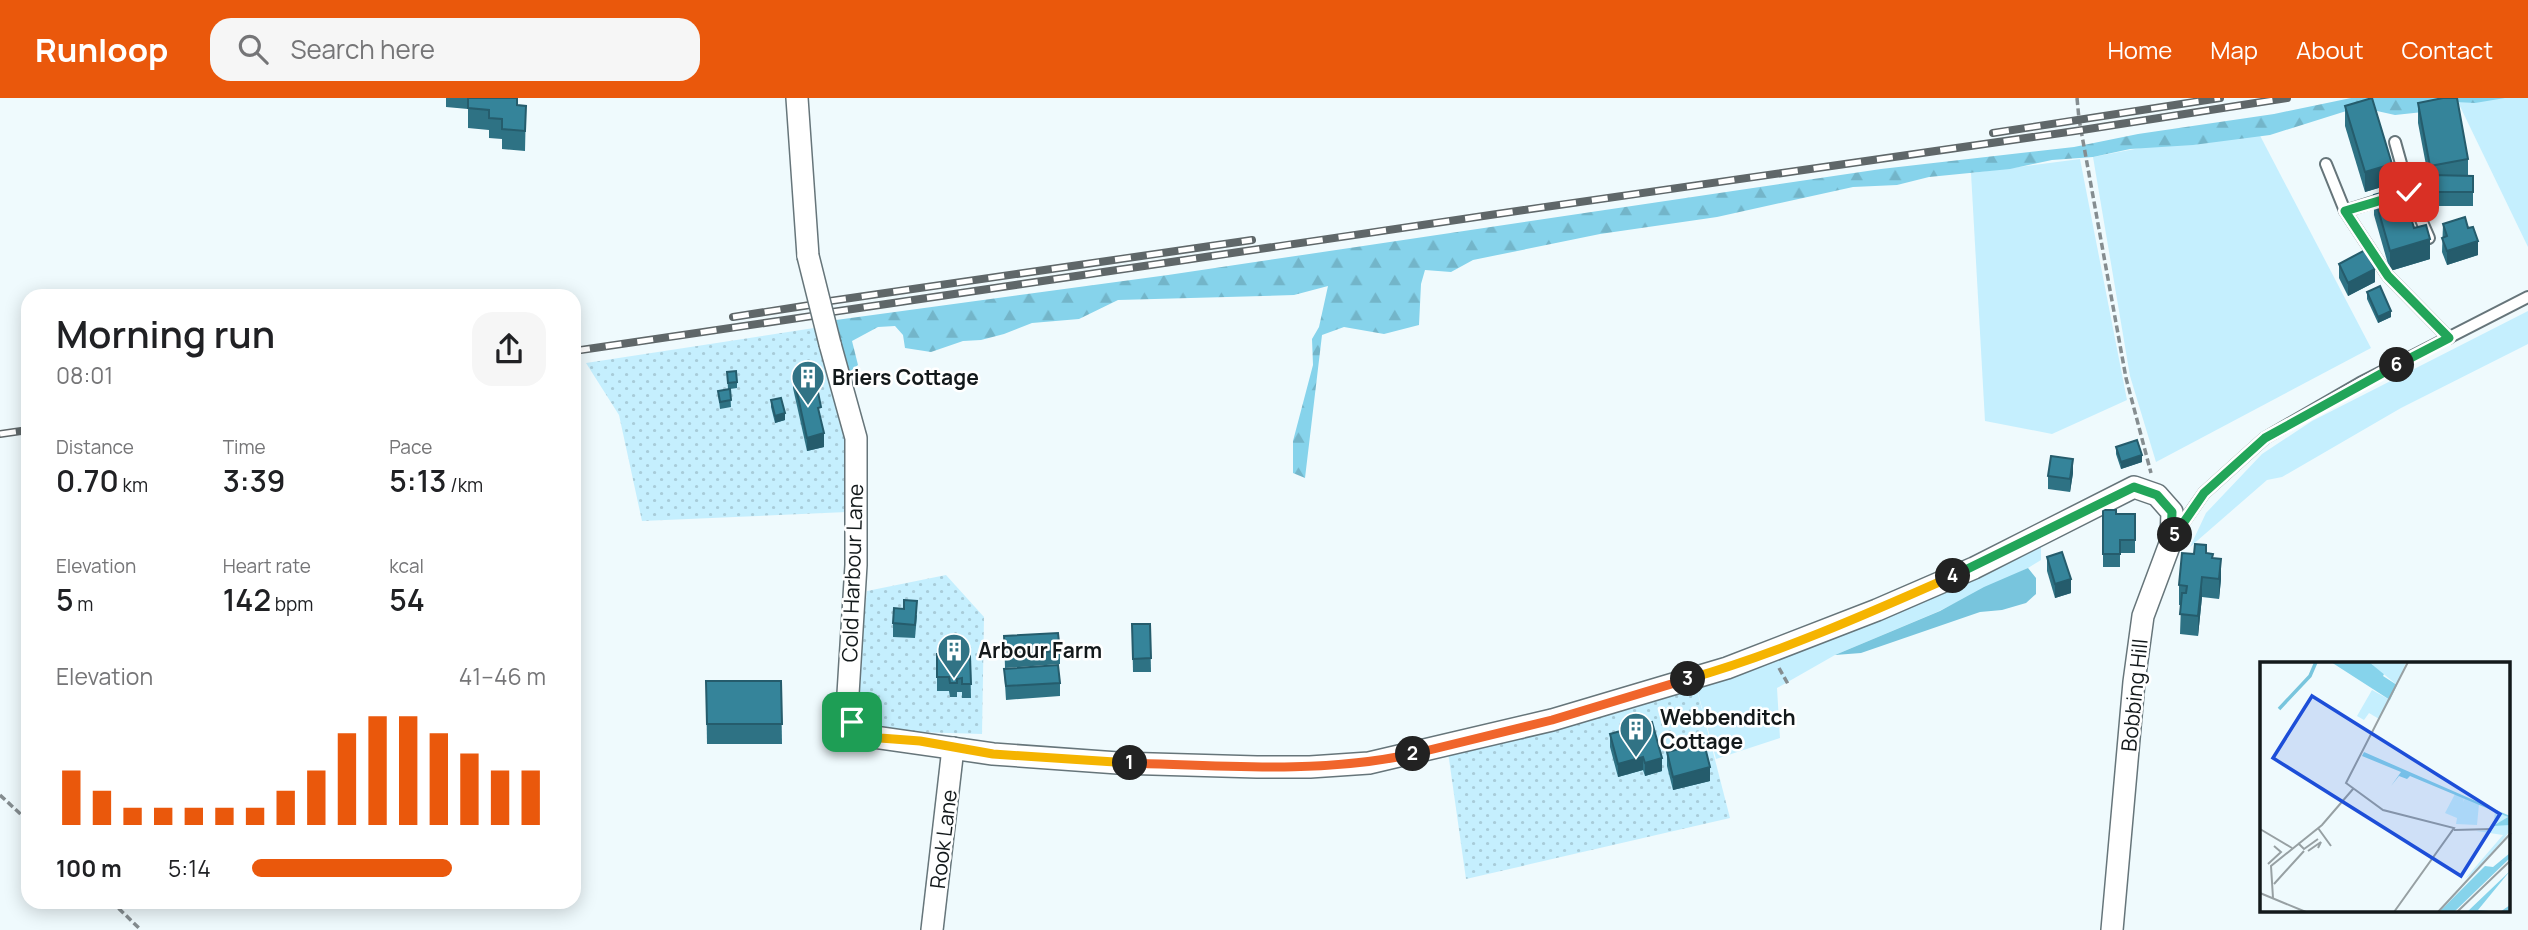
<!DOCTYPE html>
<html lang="en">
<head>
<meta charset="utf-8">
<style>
  body { margin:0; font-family:Manrope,sans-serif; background:#f6f6f6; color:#202124; height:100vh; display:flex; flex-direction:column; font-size:26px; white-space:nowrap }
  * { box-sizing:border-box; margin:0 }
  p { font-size:23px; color:#757577 }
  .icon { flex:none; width:38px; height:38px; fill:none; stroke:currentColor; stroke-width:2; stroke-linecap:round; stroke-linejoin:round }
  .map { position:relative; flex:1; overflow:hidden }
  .drawer { position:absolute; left:21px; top:191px; width:560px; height:620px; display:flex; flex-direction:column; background:#fff; border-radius:21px; box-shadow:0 4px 18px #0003 }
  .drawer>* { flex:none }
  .pin { position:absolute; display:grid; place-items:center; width:60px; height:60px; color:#fff; margin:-30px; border-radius:14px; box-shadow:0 4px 10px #0006 }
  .km { position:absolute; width:35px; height:35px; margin:-18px; border-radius:50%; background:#222; color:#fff; font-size:19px; line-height:35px; text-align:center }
  .round { display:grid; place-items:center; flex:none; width:74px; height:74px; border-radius:21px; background:#f6f6f6 }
  .headline { display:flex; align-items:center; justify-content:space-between; height:119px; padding:0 35px }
  h1 { font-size:38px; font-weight:600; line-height:52px }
  .figures { display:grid; grid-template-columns:repeat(3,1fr); gap:10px; height:119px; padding:7px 35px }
  .figures div { display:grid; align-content:center }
  .figures b { font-size:30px; font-weight:600 }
  .figures small { font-size:19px; font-weight:400 }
  .figures p { font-size:19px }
  .chart { height:196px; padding:14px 35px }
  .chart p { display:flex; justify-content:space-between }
  .chart svg { width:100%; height:126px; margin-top:7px; stroke:#ea580c; stroke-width:6 }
  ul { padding:0 35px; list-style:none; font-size:23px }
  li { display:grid; grid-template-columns:112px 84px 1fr; align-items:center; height:52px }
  li i { height:18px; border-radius:9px; background:#ea580c }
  header { display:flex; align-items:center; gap:42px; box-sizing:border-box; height:98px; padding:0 35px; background:#ea580c; color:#fff }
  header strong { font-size:33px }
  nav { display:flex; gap:38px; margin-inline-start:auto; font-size:24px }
  .search { width:490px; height:63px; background:#f6f6f6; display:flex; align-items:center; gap:18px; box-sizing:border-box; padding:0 24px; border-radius:21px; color:#757577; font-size:26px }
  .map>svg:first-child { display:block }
</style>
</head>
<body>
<header>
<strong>Runloop</strong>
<div class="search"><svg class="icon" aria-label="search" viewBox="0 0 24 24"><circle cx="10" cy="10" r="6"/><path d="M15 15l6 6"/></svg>Search here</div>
<nav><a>Home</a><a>Map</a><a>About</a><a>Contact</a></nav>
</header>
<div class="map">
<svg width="2528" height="832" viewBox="0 0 2528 832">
  <defs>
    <pattern id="forest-firs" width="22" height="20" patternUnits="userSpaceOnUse" patternTransform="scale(1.75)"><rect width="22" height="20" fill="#86d3eb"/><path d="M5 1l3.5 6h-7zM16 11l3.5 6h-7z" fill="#73b5c9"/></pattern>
    <pattern id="garden-dots" width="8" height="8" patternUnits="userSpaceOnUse" patternTransform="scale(1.75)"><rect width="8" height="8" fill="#c5effe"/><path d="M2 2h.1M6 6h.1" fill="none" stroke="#a8ccd9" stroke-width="1.8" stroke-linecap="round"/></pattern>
  </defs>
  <rect width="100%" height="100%" fill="#effafd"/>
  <!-- grass -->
  <g fill="#c5effe">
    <path d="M2456 0H2528V149Z"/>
    <path d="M2255 28 2371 250 2156 364 2130 278 2093 59Z"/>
    <path d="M2080 61 2127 302 2052 336 1985 323 1971 75Z"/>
    <path d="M2528 213V246L2401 310 2282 379 2267 382 2190 449 2206 415 2262 356 2312 323Z"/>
    <path d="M2041 443V462L2028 470 1937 514 1835 557 1777 590 1780 640 1716 661 1696 588Z"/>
  </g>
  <!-- forest -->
  <path fill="url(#forest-firs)" d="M2351 0H2505L2475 5 2456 4 2423 14 2395 17 2359 9 2270 37 2193 47 2130 51 2093 59 2052 62 2010 71 1929 79 1897 87 1853 89 1717 119 1600 136 1473 162 1451 174 1425 172 1421 186 1419 227 1384 236 1344 229 1322 237 1305 380 1293 375V343L1313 267 1312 241 1319 229 1328 188 1294 197 1118 202 1079 221 1032 225 1004 236 981 242 963 243 931 254 905 250 903 237 895 228 878 229 852 243 858 267 848 275 836 222 1168 177 1881 71 2074 49 2138 36 2274 16Z"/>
  <!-- garden -->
  <g fill="url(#garden-dots)">
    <path d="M814 230 846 339 847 414 642 423 619 317 586 265Z"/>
    <path d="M946 477 984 519 982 636 882 633 861 615 855 597 867 493Z"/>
    <path d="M1696 588 1730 720 1466 781 1448 654Z"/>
  </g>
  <!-- water -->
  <path fill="#78c5dd" d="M2028 470 2036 480V496L2026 505 2002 512 1980 514 1861 555 1835 557 1940 513 1984 489Z"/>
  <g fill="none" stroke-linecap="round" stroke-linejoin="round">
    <defs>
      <g id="service">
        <path d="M2395 44 2409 94 2429 140"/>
        <path d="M2326 66 2345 113 2388 178 2449 240"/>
        <path d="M2345 113 2386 100"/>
        <path d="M2174 438 2204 395 2265 340 2360 285 2528 199"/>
      </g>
      <g id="minor">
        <path d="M797 0 808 158"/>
        <path d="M830 246 856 340V467L847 612 856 629 874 639 993 656 1118 665 1257 669H1310L1369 665 1552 622 1727 570 1877 512 1974 470 2134 389 2157 397 2172 414 2171 443 2143 518 2134 584 2112 832"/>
        <path d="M932 832 953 650"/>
      </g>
    </defs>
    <!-- service casing -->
    <use href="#service" stroke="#66757a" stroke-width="14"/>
    <!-- minor casing -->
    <use href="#minor" stroke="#66757a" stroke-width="24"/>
    <!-- path -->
    <g stroke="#858d90" stroke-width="3.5" stroke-dasharray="7 3.5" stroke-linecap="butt">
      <path d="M2077 0 2079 21 2126 280 2151 375"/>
      <path d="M1779 570 1788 586"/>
      <path d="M0 697 28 723"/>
      <path d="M111 803 141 832"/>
    </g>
    <!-- service -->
    <use href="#service" stroke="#fff" stroke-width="10"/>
    <!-- minor -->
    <use href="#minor" stroke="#fff" stroke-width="21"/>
    <defs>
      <g id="rail">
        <path d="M1993 35 2220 0"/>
        <path d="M830 203 1252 142"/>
        <path d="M832 214 1524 112 2082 32 2287 0"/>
        <path d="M733 219 810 207"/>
        <path d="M574 253 812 218"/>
        <path d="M0 336 28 332"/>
      </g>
    </defs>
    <!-- rail casing -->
    <use href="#rail" stroke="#5f6769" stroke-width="8"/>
    <!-- rail -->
    <use href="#rail" stroke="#fff" stroke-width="5" stroke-dasharray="16" stroke-linecap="butt"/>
    <defs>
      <path id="minor-bridge" d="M808 158 830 246"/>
    </defs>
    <!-- minor-bridge casing -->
    <use href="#minor-bridge" stroke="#66757a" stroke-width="24" stroke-linecap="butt"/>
    <!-- minor-bridge -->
    <use href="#minor-bridge" stroke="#fff" stroke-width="21"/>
  </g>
  <!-- wall -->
  <g fill="#2e7284">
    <path d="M446 0H518V7L526 8 525 53 502 51V41L489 40V32L468 30V11L446 9Z"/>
    <path d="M2418 5 2468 61V78H2473V108H2432V88H2430L2418 25Z"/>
    <path d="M2345 8 2392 86 2365 94 2345 28Z"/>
    <path d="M2374 97 2414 130 2430 161 2390 173 2374 117Z"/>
    <path d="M2443 126 2478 157 2447 167 2442 154Z"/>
    <path d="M2339 166 2375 184 2348 198 2339 180Z"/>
    <path d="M2367 194 2391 219 2378 225 2367 201Z"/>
    <path d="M727 274 737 284V290L730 291 731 309 720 311 718 293 728 291Z"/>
    <path d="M793 276 821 323 824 349 807 353 793 290Z"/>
    <path d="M771 302 785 322 775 325 771 309Z"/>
    <path d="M2116 349 2142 364 2121 371 2116 356Z"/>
    <path d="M2073 375 2070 394 2048 391V378Z"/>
    <path d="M2103 412 2116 416H2135V455H2120V469H2103Z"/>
    <path d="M2206 455 2213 460 2221 481 2219 501 2202 499 2198 538 2180 536 2181 507H2179V487Z"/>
    <path d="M2047 459 2071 495 2055 500 2047 473Z"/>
    <path d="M917 517 915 540 893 539V525Z"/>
    <path d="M1132 526H1150L1151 574H1133Z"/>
    <path d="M1004 538 1060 553V566L1005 570Z"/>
    <path d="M937 556 970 558 971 600H962V594H957V599H950L949 593H937Z"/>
    <path d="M1004 571 1060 585V598L1006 602Z"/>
    <path d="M706 583H781L782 646H707Z"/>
    <path d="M1610 636 1662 673 1645 678 1643 672 1618 679 1610 649Z"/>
    <path d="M1667 654 1710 683 1673 692 1667 668Z"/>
  </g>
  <!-- shaded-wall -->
  <g fill="#255c6c">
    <path d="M2392 66V86L2365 94V74Z"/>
    <path d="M2430 141V161L2390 173V153Z"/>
    <path d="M2478 143V157L2447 167V153Z"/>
    <path d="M2375 171V184L2348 198V185Z"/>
    <path d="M2391 213V219L2378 225V219Z"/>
    <path d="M785 315V322L775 325V318Z"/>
    <path d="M824 335V349L807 353V340Z"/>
    <path d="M2142 357V364L2121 371V364Z"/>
    <path d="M2073 361V375L2070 394V381Z"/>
    <path d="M2221 461V481L2219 501V481Z"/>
    <path d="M2202 479V499L2198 538V518Z"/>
    <path d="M2071 481V495L2055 500V486Z"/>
    <path d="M1643 659V672L1618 679V666Z"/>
    <path d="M1662 660V673L1645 678V665Z"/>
    <path d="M1710 669V683L1673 692V679Z"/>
  </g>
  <!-- building -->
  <g fill="#35849a" stroke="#255c6c" stroke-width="2">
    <path d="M468 0H517V7L526 8 525 33 502 31V21L489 20V12L468 10Z"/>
    <path d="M2372 0 2392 66 2365 74 2345 8Z"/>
    <path d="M2443 0H2457L2468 61 2430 68 2418 5Z"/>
    <path d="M2432 77 2473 78V94H2432Z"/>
    <path d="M2402 89 2414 130 2426 127 2430 141 2390 153 2374 97Z"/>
    <path d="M2465 119 2468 130 2473 129 2478 143 2447 153 2442 140 2447 138 2443 126Z"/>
    <path d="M2365 152 2375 171 2348 185 2339 166Z"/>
    <path d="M2380 188 2391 213 2378 219 2367 194Z"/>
    <path d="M736 273 737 284 728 285 727 274Z"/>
    <path d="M807 273 809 281 815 279 821 309 818 310 824 335 807 340 793 276Z"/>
    <path d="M730 291 731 302 720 304 718 293Z"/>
    <path d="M781 300 785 315 775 318 771 302Z"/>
    <path d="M2137 342 2142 357 2121 364 2116 349Z"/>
    <path d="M2051 358 2073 361 2070 381 2048 378Z"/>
    <path d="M2103 412H2116V416H2135V442H2120V456H2103Z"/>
    <path d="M2195 446 2206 447V455L2213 456 2212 460 2221 461 2219 481 2202 479 2198 518 2180 516 2182 495H2186L2187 488 2179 487 2182 455 2194 456Z"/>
    <path d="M2062 454 2071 481 2055 486 2047 459Z"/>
    <path d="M904 502 917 503 915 527 893 525 894 510 904 511Z"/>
    <path d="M1132 526H1150L1151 560 1133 561Z"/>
    <path d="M1058 535 1060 553 1005 556 1004 538Z"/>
    <path d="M968 555V559L970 558 971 586H962V580L957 581V585H950L949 579H937V556Z"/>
    <path d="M1058 567 1060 585 1006 588 1004 571Z"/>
    <path d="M706 583H781L782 626H707Z"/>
    <path d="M1652 624 1662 660 1645 665 1643 659 1618 666 1610 636Z"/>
    <path d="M1704 645 1710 669 1673 679 1667 654Z"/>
  </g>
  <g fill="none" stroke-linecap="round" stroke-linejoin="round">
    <defs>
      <path id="split-1" d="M852 624 861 633 880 640 920 643 993 656 1130 665"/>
      <path id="split-2" d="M1130 665C1225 668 1320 676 1413 656"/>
      <path id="split-3" d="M1413 656 1552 622 1688 581"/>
      <path id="split-4" d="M1688 581C1779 555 1867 516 1953 478"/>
      <path id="split-5" d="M1953 478 2134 389 2157 397 2172 414 2171 443 2175 437"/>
      <path id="split-6" d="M2175 437 2204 395 2265 340 2397 267"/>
      <path id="split-7" d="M2397 267 2449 240 2388 178 2345 113 2409 94"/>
    </defs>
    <!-- split-1 casing -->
    <use href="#split-1" stroke="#fff" stroke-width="14"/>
    <!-- split-2 casing -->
    <use href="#split-2" stroke="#fff" stroke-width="14"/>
    <!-- split-3 casing -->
    <use href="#split-3" stroke="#fff" stroke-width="14"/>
    <!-- split-4 casing -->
    <use href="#split-4" stroke="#fff" stroke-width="14"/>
    <!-- split-5 casing -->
    <use href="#split-5" stroke="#fff" stroke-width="14"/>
    <!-- split-6 casing -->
    <use href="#split-6" stroke="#fff" stroke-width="14"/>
    <!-- split-7 casing -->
    <use href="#split-7" stroke="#fff" stroke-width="14"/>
    <!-- split-1 -->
    <use href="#split-1" stroke="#f5b400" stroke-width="9"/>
    <!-- split-2 -->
    <use href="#split-2" stroke="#f0652b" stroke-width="9"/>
    <!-- split-3 -->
    <use href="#split-3" stroke="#f0652b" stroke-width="9"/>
    <!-- split-4 -->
    <use href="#split-4" stroke="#f5b400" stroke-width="9"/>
    <!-- split-5 -->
    <use href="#split-5" stroke="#22a559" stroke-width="9"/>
    <!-- split-6 -->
    <use href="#split-6" stroke="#22a559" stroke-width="9"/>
    <!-- split-7 -->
    <use href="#split-7" stroke="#22a559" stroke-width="9"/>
  </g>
  <!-- icons -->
  <defs>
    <symbol id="building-pin" viewBox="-11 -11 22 30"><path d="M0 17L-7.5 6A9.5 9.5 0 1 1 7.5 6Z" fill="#317385" stroke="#fff"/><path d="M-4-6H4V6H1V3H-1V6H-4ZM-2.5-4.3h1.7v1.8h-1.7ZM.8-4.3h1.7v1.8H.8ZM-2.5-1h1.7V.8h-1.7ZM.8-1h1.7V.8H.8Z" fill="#fff"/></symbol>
  </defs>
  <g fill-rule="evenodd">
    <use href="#building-pin" x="789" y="260" width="38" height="52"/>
    <use href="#building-pin" x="935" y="533" width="38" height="52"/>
    <use href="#building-pin" x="1617" y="612" width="38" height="52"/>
  </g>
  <g text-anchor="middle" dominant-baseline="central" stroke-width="5" stroke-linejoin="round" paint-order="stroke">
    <!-- poi labels -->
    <g font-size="21" font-weight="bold" fill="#13191b" stroke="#fff" text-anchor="start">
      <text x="832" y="279">Briers Cottage</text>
      <text x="978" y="552">Arbour Farm</text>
      <text x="1660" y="619">Webbenditch<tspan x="1660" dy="24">Cottage</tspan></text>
    </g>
    <!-- street labels -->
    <g font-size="21" fill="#13191b" stroke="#fff">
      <text transform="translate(852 475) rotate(-88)">Cold Harbour Lane</text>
      <text transform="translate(2134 597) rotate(-84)">Bobbing Hill</text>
      <text transform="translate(943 741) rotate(-83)">Rook Lane</text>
    </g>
  </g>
  <!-- overview -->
  <g transform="translate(2260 564)">
    <rect width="250" height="250" fill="#effafd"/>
    <path d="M112 28 130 38 119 57 109 51 104 58 97 54ZM195 132 204 136 203 140 205 136 219 142 217 163 196 162 197 156 185 151ZM235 149 248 155 236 163H250V169L219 207 205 217 243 173 216 169 233 168Z" fill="#c5effe"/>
    <path d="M71 0H109L125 10 123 14 137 23 130 38ZM104 90 250 154V163L233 164 248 155 150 114 147 117 139 114 131 124 141 110 102 94ZM250 191V196L194 250H179L225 204 233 205ZM250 209 218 248 240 250 250 243V250H207Z" fill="#86d3eb"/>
    <path d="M109 0H146L137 23Z" fill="#c5effe"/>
    <path fill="none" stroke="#78c5dd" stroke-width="3.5" d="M19 47 50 14 56 0"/>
    <path fill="none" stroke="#97a0a3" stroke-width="2" d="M58 166 71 184M0 167 32 186M194 168 232 167M38 181 44 187 58 177M48 189 61 180 58 186M8 202 21 190 14 184M14 222 44 189M0 231 46 250M13 236 11 204 62 163 93 127M134 250 194 166 123 148 86 121 148 0M178 250 251 171M197 250 251 198"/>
    <path fill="#1d4ed8" fill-opacity="0.15" stroke="#1d4ed8" stroke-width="3.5" d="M52 34 240 152 201 214 13 96Z"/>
    <rect width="250" height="250" fill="none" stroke="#13191b" stroke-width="3.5"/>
  </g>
</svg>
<div class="pin" style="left:852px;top:624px;background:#1e9e55"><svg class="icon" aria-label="arrive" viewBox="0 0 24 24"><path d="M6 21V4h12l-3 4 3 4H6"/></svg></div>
<div class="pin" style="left:2409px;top:94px;background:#d93025"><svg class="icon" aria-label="check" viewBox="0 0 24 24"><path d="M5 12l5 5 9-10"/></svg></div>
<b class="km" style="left:1130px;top:665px">1</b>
<b class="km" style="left:1413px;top:656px">2</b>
<b class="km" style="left:1688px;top:581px">3</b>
<b class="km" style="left:1953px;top:478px">4</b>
<b class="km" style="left:2175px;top:437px">5</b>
<b class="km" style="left:2397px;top:267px">6</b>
<section class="drawer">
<div class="headline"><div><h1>Morning run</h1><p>08:01</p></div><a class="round"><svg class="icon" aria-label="share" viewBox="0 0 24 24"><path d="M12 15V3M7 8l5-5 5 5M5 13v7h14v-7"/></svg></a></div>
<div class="figures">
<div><p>Distance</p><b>0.70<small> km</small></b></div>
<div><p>Time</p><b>3:39</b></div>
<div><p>Pace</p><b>5:13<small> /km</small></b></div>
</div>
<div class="figures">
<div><p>Elevation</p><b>5<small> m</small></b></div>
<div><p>Heart rate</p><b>142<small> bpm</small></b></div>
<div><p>kcal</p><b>54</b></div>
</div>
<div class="chart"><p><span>Elevation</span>41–46 m</p>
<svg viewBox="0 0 160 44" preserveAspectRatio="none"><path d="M5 44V25M15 44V32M25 44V38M35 44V38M45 44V38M55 44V38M65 44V38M75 44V32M85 44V25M95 44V12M105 44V6M115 44V6M125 44V12M135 44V19M145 44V25M155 44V25"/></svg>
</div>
<ul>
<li><b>100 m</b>5:14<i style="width:68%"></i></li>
</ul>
</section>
</div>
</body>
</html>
